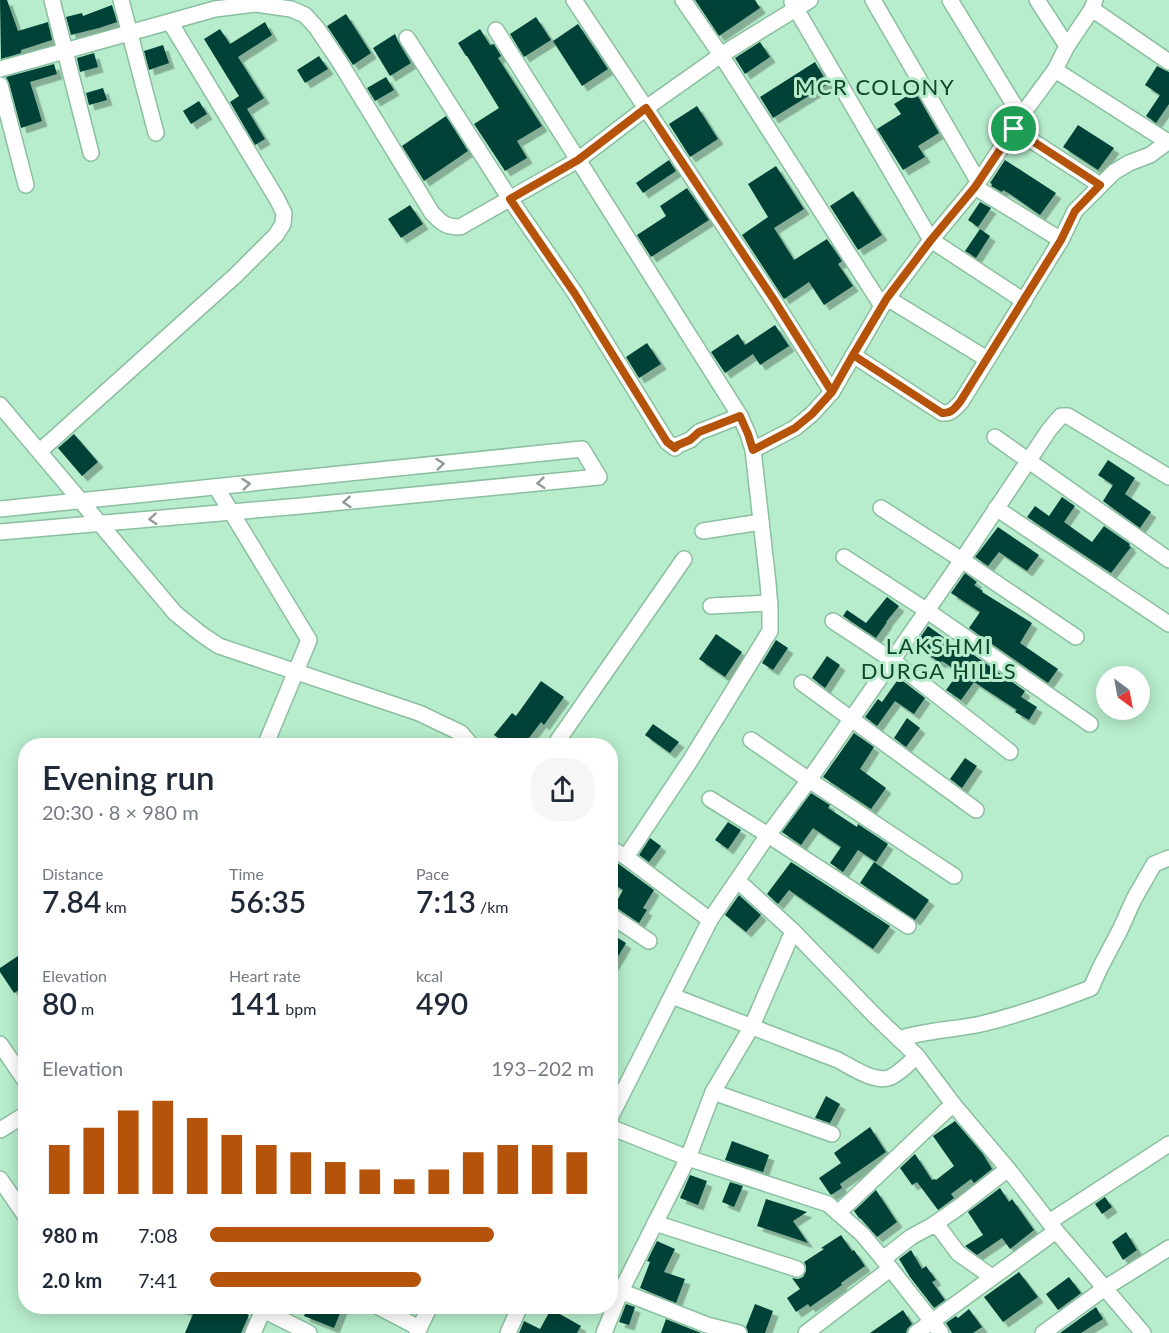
<!DOCTYPE html>
<html lang="en">
<head>
<meta charset="utf-8">
<style>
  body { margin:0; font-family:Lato,sans-serif; background:#f6f6f7; color:#1f2937; height:100vh; display:flex; flex-direction:column; font-size:22px; white-space:nowrap }
  * { box-sizing:border-box; margin:0 }
  p { font-size:20px; color:#747a83 }
  .icon { flex:none; width:33px; height:33px; fill:none; stroke:currentColor; stroke-width:2; stroke-linecap:round; stroke-linejoin:round }
  .map { position:relative; flex:1; overflow:hidden }
  .drawer { position:absolute; left:18px; top:738px; width:600px; height:576px; display:flex; flex-direction:column; background:#fff; border-radius:24px; box-shadow:0 3px 15px #0003 }
  .drawer>* { flex:none }
  .needle { width:39px; rotate:148deg }
  .fabs { position:absolute; left:1096px; top:666px; display:grid; gap:12px }
  .fabs a { display:grid; place-items:center; width:54px; height:54px; border-radius:50%; background:#fff; box-shadow:0 3px 15px #0003; font-size:30px }
  .pin { position:absolute; display:grid; place-items:center; width:51px; height:51px; color:#fff; margin:-26px; border:3px solid #fff; border-radius:50%; box-shadow:0 2px 6px #0007 }
  .round { display:grid; place-items:center; flex:none; width:63px; height:63px; border-radius:24px; background:#f6f6f7 }
  .headline { display:flex; align-items:center; justify-content:space-between; height:102px; padding:0 24px }
  h1 { font-size:33px; font-weight:600; line-height:45px }
  .metrics { display:grid; grid-template-columns:repeat(3,1fr); gap:9px; height:102px; padding:6px 24px }
  .metrics div { display:grid; align-content:center }
  .metrics b { font-size:30px; font-weight:600 }
  .metrics small { font-size:16px; font-weight:400 }
  .metrics p { font-size:16px }
  .chart { height:168px; padding:12px 24px }
  .chart p { display:flex; justify-content:space-between }
  .chart svg { width:100%; height:108px; margin-top:6px; stroke:#b45309; stroke-width:6 }
  ul { padding:0 24px; list-style:none; font-size:20px }
  li { display:grid; grid-template-columns:96px 72px 1fr; align-items:center; height:45px }
  li i { height:15px; border-radius:8px; background:#b45309 }
  .map>svg:first-child { display:block }
</style>
</head>
<body>
<div class="map">
<svg width="1169" height="1333" viewBox="0 0 1169 1333">
  <defs>
    <filter id="shadow"><feDropShadow dx="5.5" dy="5.5" stdDeviation="0" flood-color="#0004"/></filter>
  </defs>
  <rect width="100%" height="100%" fill="#b7edcc"/>
  <!-- building -->
  <g fill="#024338" filter="url(#shadow)">
    <path d="M0 0H7L18 31 48 22 52 40 21 50V53L1 59Z"/>
    <path d="M695 0H755L760 8 719 36Z"/>
    <path d="M112 5 117 22 99 28 71 35 66 17 82 13 83 16Z"/>
    <path d="M346 14 371 53 353 65 327 26Z"/>
    <path d="M536 17 551 40 524 57 510 34Z"/>
    <path d="M265 22 272 35 238 57 264 98 247 109 265 139 255 145 230 102 239 96 204 39 220 29 230 44Z"/>
    <path d="M578 24 608 69 582 86 553 41Z"/>
    <path d="M480 29 490 45 494 44 501 56 498 58 542 126 517 141 527 158 505 171 474 124 499 108 467 56H466L458 43Z"/>
    <path d="M395 34 399 43 411 63 390 76 373 48Z"/>
    <path d="M760 42 770 57 745 74 735 58Z"/>
    <path d="M163 45 169 63 149 70 144 51Z"/>
    <path d="M94 53 98 67 80 72 77 58Z"/>
    <path d="M319 56 328 69 305 83 297 70Z"/>
    <path d="M815 62 828 84 773 118 760 97Z"/>
    <path d="M54 64 57 74 30 82 42 121 21 128 9 83 6 77Z"/>
    <path d="M1157 66 1169 72V104L1156 123 1146 116 1160 95 1145 85Z"/>
    <path d="M386 77 394 90 375 101 367 88Z"/>
    <path d="M103 88 107 100 89 105 86 93Z"/>
    <path d="M915 91 939 133 918 146 925 157 903 170 877 129 901 114 894 104Z"/>
    <path d="M199 101 207 114 191 124 183 111Z"/>
    <path d="M697 106 718 139 690 157 669 124Z"/>
    <path d="M446 116 468 151 424 181 402 146Z"/>
    <path d="M1078 125 1114 148 1098 170 1063 147Z"/>
    <path d="M669 160 676 171 643 193 636 183Z"/>
    <path d="M1005 160 1056 193 1040 215 1010 194 1003 190 1002 192 991 186 992 184 990 183Z"/>
    <path d="M776 166 804 209 774 228 794 260 827 239 842 261 838 264 853 286 824 305 809 282 784 299 742 235 768 217 748 184Z"/>
    <path d="M687 188 709 220 651 257 637 235 666 216 660 206Z"/>
    <path d="M853 191 882 235 858 250 830 206Z"/>
    <path d="M980 202 991 208 978 227 968 220Z"/>
    <path d="M410 205 423 224 401 238 388 219Z"/>
    <path d="M980 229 990 236 976 258 965 251Z"/>
    <path d="M775 325 789 346 760 365 753 354 725 373 711 352 738 334 745 345Z"/>
    <path d="M647 343 661 364 639 378 626 357Z"/>
    <path d="M74 434 98 462 82 476 58 448Z"/>
    <path d="M1108 460 1135 478 1125 494 1151 512 1140 528 1103 501 1113 485 1098 475Z"/>
    <path d="M1062 497 1075 506 1064 522 1092 542 1104 526 1130 544 1129 546 1131 547 1111 573 1027 517 1035 506 1049 516Z"/>
    <path d="M998 527 1039 555 1027 571 999 552 988 566 975 557Z"/>
    <path d="M965 573 977 582 974 585 983 591 982 592 1032 623 1020 643 1058 669 1048 683 969 628 980 612 951 593Z"/>
    <path d="M887 597 899 606 886 622H887L876 638 843 616 847 610 866 623Z"/>
    <path d="M928 626 957 647 958 644 1025 691 1021 697 1037 707 1029 720 1015 712 1017 710 974 682 961 700 946 690 959 672 942 661 940 663 915 645Z"/>
    <path d="M716 634 742 652 725 677 699 659Z"/>
    <path d="M776 640 788 648 773 670 762 663Z"/>
    <path d="M827 656 840 665 825 688 812 678Z"/>
    <path d="M899 678 925 698 914 714 895 701 877 726 865 717 878 699 882 702Z"/>
    <path d="M541 681 564 697 544 725 541 722 523 746H508L494 735 512 713 516 716Z"/>
    <path d="M907 718 920 728 906 747 894 738Z"/>
    <path d="M653 724 679 742 670 753 645 735Z"/>
    <path d="M854 733 874 747 860 769 886 788 871 809 823 777Z"/>
    <path d="M965 758 977 766 962 788 950 779Z"/>
    <path d="M811 793 830 805 828 808 857 827 858 824 888 844 876 862 858 850 843 872 830 863 841 847 813 828 801 845 782 832Z"/>
    <path d="M728 822 741 830 728 849 715 840Z"/>
    <path d="M650 838 661 846 649 862 639 855Z"/>
    <path d="M616 862 654 890 643 908 647 910 639 923 614 906 623 890 610 882V870Z"/>
    <path d="M791 862 890 926 873 949 789 890 778 904 767 894Z"/>
    <path d="M874 862 929 900 915 920 860 883Z"/>
    <path d="M739 895 761 915 746 932 725 915Z"/>
    <path d="M610 933 626 943 610 970Z"/>
    <path d="M18 956 26 966V986L14 993 0 972V968Z"/>
    <path d="M826 1096 840 1104 830 1123 815 1118Z"/>
    <path d="M955 1121 983 1154 992 1169 974 1183 971 1179 951 1194 954 1198 938 1210 917 1182 912 1185 900 1168 915 1154 932 1180 935 1179 936 1180 954 1166 933 1136Z"/>
    <path d="M870 1127 886 1152 840 1184 842 1188 831 1195 830 1194 819 1178 841 1163 834 1153Z"/>
    <path d="M732 1141 769 1155 763 1172 725 1160Z"/>
    <path d="M690 1175 707 1181 698 1205 680 1198Z"/>
    <path d="M730 1182 743 1186 734 1207 722 1202Z"/>
    <path d="M1000 1188 1009 1202 1012 1199 1034 1230 1010 1249 1002 1238 977 1255 965 1246 983 1235 968 1212Z"/>
    <path d="M876 1190 897 1222 877 1237 861 1219 859 1218 854 1211Z"/>
    <path d="M1105 1197 1112 1207 1102 1214 1095 1204Z"/>
    <path d="M766 1199 807 1212 793 1221 808 1243 757 1226Z"/>
    <path d="M1126 1232 1137 1250 1123 1260 1112 1242Z"/>
    <path d="M841 1235 852 1251 854 1250 865 1266 841 1283 842 1285 810 1307 808 1304 796 1312 787 1298 800 1289 792 1278 798 1279 803 1277 806 1271V1266L804 1262 824 1249 821 1248Z"/>
    <path d="M657 1241 675 1249 664 1272 685 1279 676 1303 640 1288 650 1262 647 1261Z"/>
    <path d="M911 1250 922 1269 926 1266 936 1280 932 1282 945 1300 934 1308 910 1277 899 1259Z"/>
    <path d="M1019 1272 1038 1297 1003 1322 984 1297Z"/>
    <path d="M1069 1277 1081 1293 1058 1310 1046 1294Z"/>
    <path d="M626 1304 635 1307 629 1325 619 1322Z"/>
    <path d="M755 1304 773 1311 765 1333H748L746 1327Z"/>
    <path d="M174 1306H228L249 1315 241 1333H185L193 1314Z"/>
    <path d="M308 1306H343L334 1328 304 1316Z"/>
    <path d="M1096 1307 1103 1319 1081 1333H1060Z"/>
    <path d="M551 1309 581 1326 577 1333H519L524 1321 540 1329Z"/>
    <path d="M969 1309 982 1327 973 1333H952L946 1323 956 1316 958 1318Z"/>
    <path d="M903 1310 912 1324 907 1329 906 1333H870Z"/>
    <path d="M666 1319 701 1333H661Z"/>
  </g>
  <g fill="none" stroke-linecap="round" stroke-linejoin="round">
    <defs>
      <g id="minor">
        <path d="M52 0 91 153"/>
        <path d="M121 0 156 133"/>
        <path d="M574 0 774 301 832 392"/>
        <path d="M683 0 721 55 882 306"/>
        <path d="M873 0 978 181"/>
        <path d="M950 0 1021 116"/>
        <path d="M1037 0 1067 46"/>
        <path d="M792 2 931 240 1024 301"/>
        <path d="M1092 9 1169 62"/>
        <path d="M496 30 740 416 748 434 753 450 768 583 770 609V631L690 761 626 857"/>
        <path d="M407 38 510 199 575 293 667 442 675 448 678 445 690 440 699 432 740 416"/>
        <path d="M0 69 215 9 256 4 291 9 305 15 316 27 339 61 432 213C442 223 445 227 460 227L578 160 646 108 721 55 810 0"/>
        <path d="M1055 70 1168 142"/>
        <path d="M0 85 26 185"/>
        <path d="M1014 129 1100 185"/>
        <path d="M975 187 1061 240"/>
        <path d="M887 298 987 359"/>
        <path d="M853 355 942 413C951 414 955 408 961 402L1061 240 1075 211 1114 172 1129 163 1150 155 1169 141"/>
        <path d="M0 405 175 613 201 634 219 646 419 713 461 733 472 746"/>
        <path d="M995 437 1169 560"/>
        <path d="M753 450 795 428 812 414 832 392 882 306 931 240 975 187 1014 129 1021 116 1055 70 1067 46 1092 9 1095 0"/>
        <path d="M40 451 236 275 276 235 283 224 284 213 277 199 170 22"/>
        <path d="M216 487 309 640 265 746"/>
        <path d="M881 508 962 560 1076 637"/>
        <path d="M996 508 1169 624"/>
        <path d="M0 509 582 449 599 477 301 506 0 532"/>
        <path d="M703 531 761 522"/>
        <path d="M844 557 926 610 1090 724"/>
        <path d="M711 606 770 603"/>
        <path d="M833 621 892 660 1010 752"/>
        <path d="M802 683 976 810"/>
        <path d="M751 740 809 780 954 876"/>
        <path d="M554 746 684 559"/>
        <path d="M710 799 768 835 908 926"/>
        <path d="M610 848 626 857 710 920"/>
        <path d="M738 881 793 931 874 1015 917 1056 953 1104 1008 1169 1056 1231 1143 1333"/>
        <path d="M610 915 649 941"/>
        <path d="M672 996 838 1060C851 1067 876 1084 891 1077 901 1072 909 1063 917 1056"/>
        <path d="M899 1039C926 1030 954 1030 981 1024 1019 1015 1055 1002 1091 988L1100 968 1120 930 1134 899 1154 864 1169 858"/>
        <path d="M0 1044 26 1082"/>
        <path d="M713 1092 832 1134"/>
        <path d="M610 1118 710 920 768 835 809 780 962 560 1049 430 1061 416H1068L1169 477"/>
        <path d="M610 1127 688 1158 828 1204 862 1234 883 1259 941 1333"/>
        <path d="M0 1130 26 1114"/>
        <path d="M0 1179 26 1217"/>
        <path d="M838 1213 953 1104"/>
        <path d="M1049 1222 1169 1144"/>
        <path d="M655 1223 797 1269"/>
        <path d="M933 1225 941 1230 958 1253 992 1277"/>
        <path d="M883 1259 911 1237 933 1225 959 1207 1008 1169"/>
        <path d="M610 1287 707 1325 739 1333"/>
        <path d="M255 1306 309 1333"/>
        <path d="M377 1306 419 1328"/>
        <path d="M253 1333 265 1306"/>
        <path d="M417 1333 430 1306"/>
        <path d="M508 1333 520 1306"/>
        <path d="M604 1333 621 1291 688 1158 713 1092 752 1026 793 931"/>
        <path d="M806 1333 890 1269"/>
        <path d="M916 1333 1056 1231"/>
        <path d="M1043 1333 1105 1288 1169 1248"/>
      </g>
    </defs>
    <!-- minor casing -->
    <use href="#minor" stroke="#8abf9f" stroke-width="18"/>
    <!-- minor -->
    <use href="#minor" stroke="#fff" stroke-width="15"/>
  </g>
  <!-- one-way arrows -->
  <defs><path id="oneway-chevron" d="M-2-3.5L2.5 0L-2 3.5" fill="none" stroke-width="1.6" stroke-linecap="round" stroke-linejoin="round" transform="scale(1.5)"/></defs>
  <g stroke="#909a94">
    <use href="#oneway-chevron" transform="translate(440 464) rotate(-6)"/>
    <use href="#oneway-chevron" transform="translate(541 483) rotate(175)"/>
    <use href="#oneway-chevron" transform="translate(246 484) rotate(-6)"/>
    <use href="#oneway-chevron" transform="translate(347 502) rotate(175)"/>
    <use href="#oneway-chevron" transform="translate(153 519) rotate(175)"/>
  </g>
  <g fill="none" stroke-linecap="round" stroke-linejoin="round">
    <defs>
      <path id="route" d="M1014 129 975 187 931 240 887 298 853 355 832 392 774 300 646 108 578 160 510 199 575 294 667 442 675 448 678 445 690 440 699 432 740 416 748 434 753 450 795 428 812 414 832 392 853 355 942 413C951 414 955 408 960 402L1061 240 1075 211 1100 185 1014 129"/>
    </defs>
    <!-- route casing -->
    <use href="#route" stroke="#fff" stroke-width="12"/>
    <!-- route -->
    <use href="#route" stroke="#b45309" stroke-width="8"/>
  </g>
  <g text-anchor="middle" dominant-baseline="central" stroke-width="6" stroke-linejoin="round" paint-order="stroke">
    <!-- neighbourhood labels -->
    <g font-size="22" letter-spacing="1.5" fill="#10472c" stroke="#b7edcc">
      <text x="875" y="86">MCR COLONY</text>
      <text x="939" y="645">LAKSHMI<tspan x="939" dy="25">DURGA HILLS</tspan></text>
    </g>
  </g>
</svg>
<div class="fabs">
<a><svg class="needle" viewBox="-14 -14 28 28"><path d="M0-13l5 13h-10z" fill="#e53935"/><path d="M0 13l5-13h-10z" fill="#747a83"/></svg></a>
</div>
<div class="pin" style="left:1014px;top:129px;background:#1e9e55"><svg class="icon" aria-label="arrive" viewBox="0 0 24 24"><path d="M6 21V4h12l-3 4 3 4H6"/></svg></div>
<section class="drawer">
<div class="headline"><div><h1>Evening run</h1><p>20:30 · 8 × 980 m</p></div><a class="round"><svg class="icon" aria-label="share" viewBox="0 0 24 24"><path d="M12 15V3M7 8l5-5 5 5M5 13v7h14v-7"/></svg></a></div>
<div class="metrics">
<div><p>Distance</p><b>7.84<small> km</small></b></div>
<div><p>Time</p><b>56:35</b></div>
<div><p>Pace</p><b>7:13<small> /km</small></b></div>
</div>
<div class="metrics">
<div><p>Elevation</p><b>80<small> m</small></b></div>
<div><p>Heart rate</p><b>141<small> bpm</small></b></div>
<div><p>kcal</p><b>490</b></div>
</div>
<div class="chart"><p><span>Elevation</span>193–202 m</p>
<svg viewBox="0 0 160 44" preserveAspectRatio="none"><path d="M5 44V24M15 44V17M25 44V10M35 44V6M45 44V13M55 44V20M65 44V24M75 44V27M85 44V31M95 44V34M105 44V38M115 44V34M125 44V27M135 44V24M145 44V24M155 44V27"/></svg>
</div>
<ul>
<li><b>980 m</b>7:08<i style="width:74%"></i></li>
<li><b>2.0 km</b>7:41<i style="width:55%"></i></li>
</ul>
</section>
</div>
</body>
</html>
